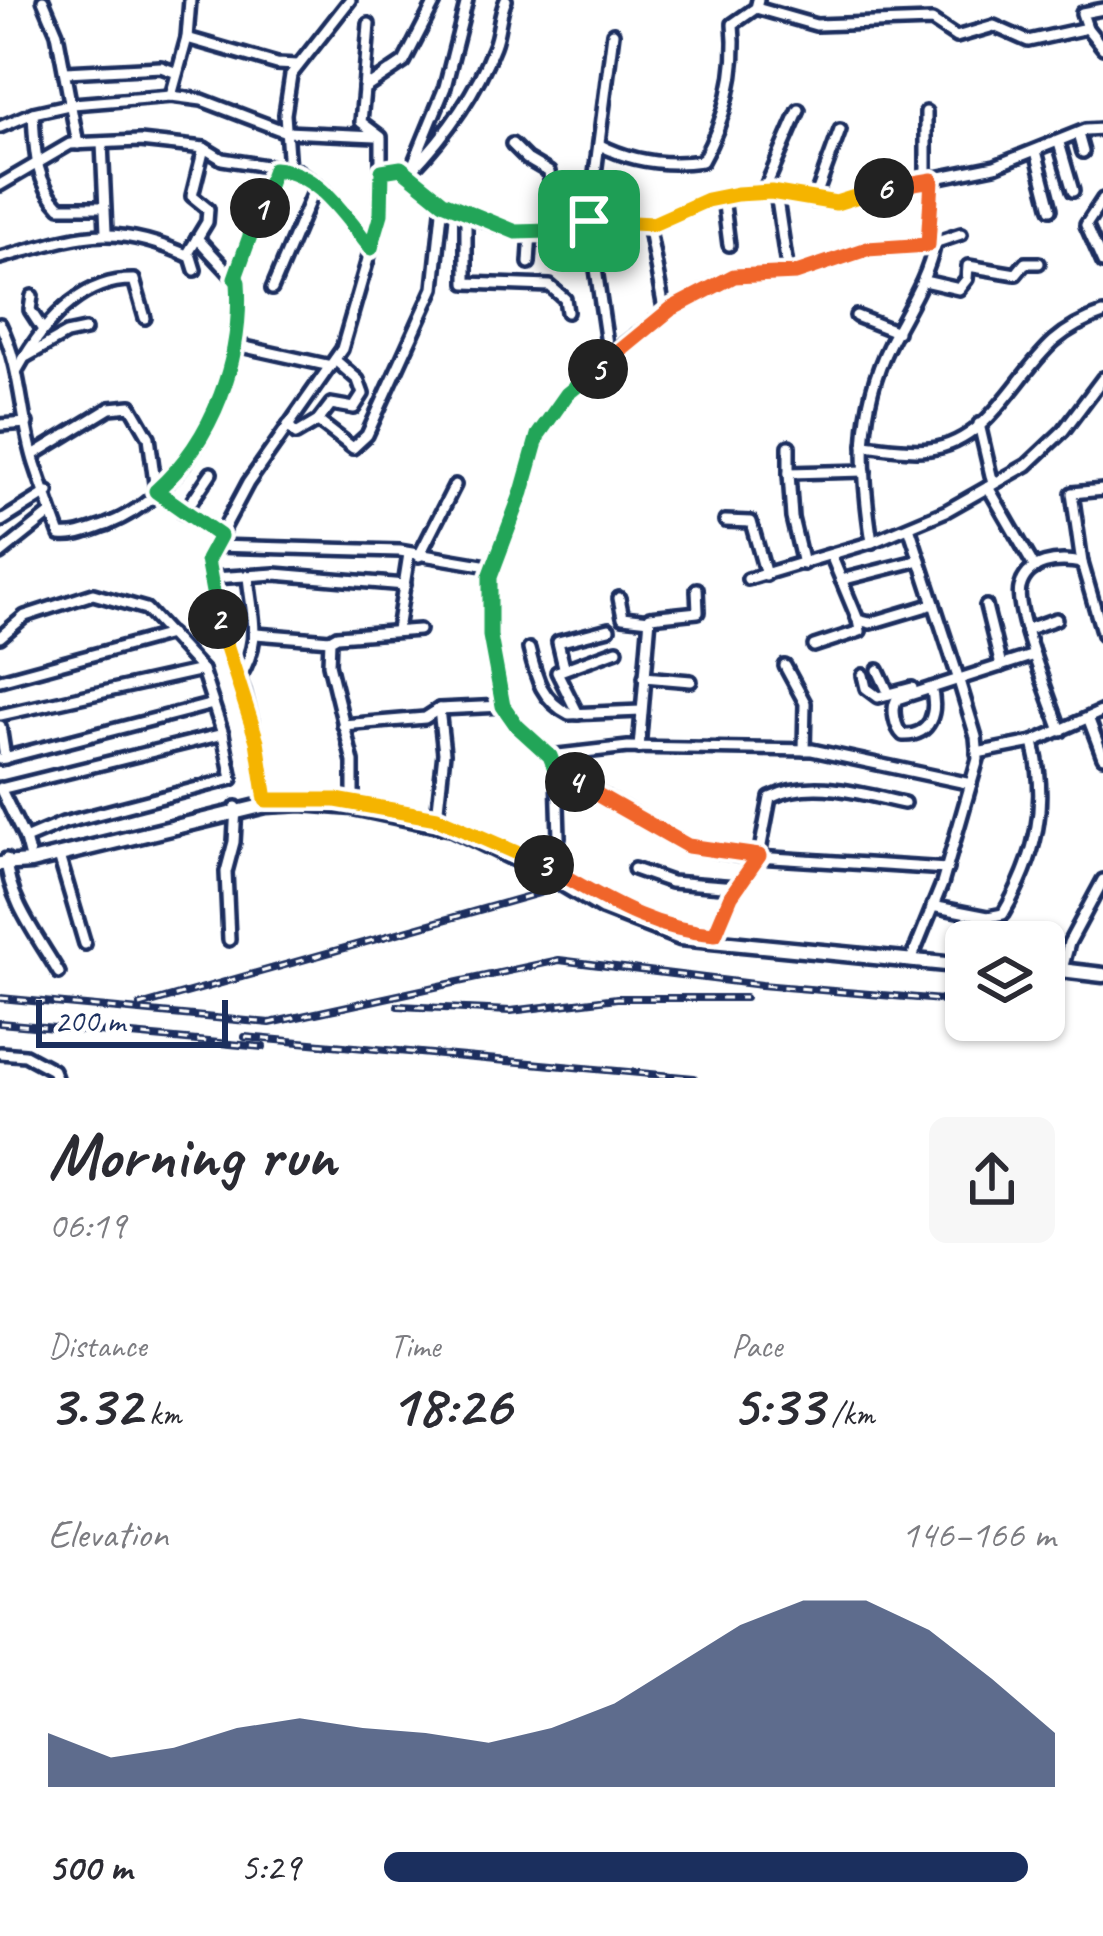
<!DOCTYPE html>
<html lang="en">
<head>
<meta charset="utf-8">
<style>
  body { margin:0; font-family:Caveat,sans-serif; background:#f7f7f7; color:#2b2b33; height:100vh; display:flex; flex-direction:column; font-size:45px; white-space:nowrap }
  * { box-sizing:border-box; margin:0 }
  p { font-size:39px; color:#7c7c81 }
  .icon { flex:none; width:66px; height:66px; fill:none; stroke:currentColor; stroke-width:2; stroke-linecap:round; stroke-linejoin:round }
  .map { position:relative; height:1078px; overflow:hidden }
  .sheet { display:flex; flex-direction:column; background:#fff; flex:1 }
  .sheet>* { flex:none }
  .fabs { position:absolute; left:945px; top:921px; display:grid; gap:24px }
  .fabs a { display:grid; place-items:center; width:120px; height:120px; border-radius:18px; background:#fff; box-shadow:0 3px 9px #0004; font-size:60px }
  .scale { position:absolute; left:36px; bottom:30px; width:192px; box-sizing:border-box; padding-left:12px; border:6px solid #1b2f5e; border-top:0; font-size:33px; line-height:42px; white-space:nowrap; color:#1b2f5e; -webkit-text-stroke:9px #fff; paint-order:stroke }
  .pin { position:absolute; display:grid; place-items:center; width:102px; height:102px; color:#fff; margin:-51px; border-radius:24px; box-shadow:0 6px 18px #0006 }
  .km { position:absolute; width:60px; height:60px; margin:-30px; border-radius:50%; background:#222; color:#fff; font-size:33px; line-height:60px; text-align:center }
  .round { display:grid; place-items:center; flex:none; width:126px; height:126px; border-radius:18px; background:#f7f7f7 }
  .overview { display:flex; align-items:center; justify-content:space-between; height:204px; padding:0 48px }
  h1 { font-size:66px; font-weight:600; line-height:90px }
  .figures { display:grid; grid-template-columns:repeat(3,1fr); gap:18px; height:204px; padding:12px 48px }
  .figures div { display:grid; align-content:center }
  .figures b { font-size:60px; font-weight:600 }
  .figures small { font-size:33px; font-weight:400 }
  .figures p { font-size:33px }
  .chart { height:336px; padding:24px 48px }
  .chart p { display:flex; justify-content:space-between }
  .chart svg { width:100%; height:216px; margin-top:12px; fill:#1b2f5e; opacity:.7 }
  ul { padding:0 48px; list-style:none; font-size:39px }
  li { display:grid; grid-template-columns:192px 144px 1fr; align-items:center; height:90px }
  li i { height:30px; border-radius:15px; background:#1b2f5e }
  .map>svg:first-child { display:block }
</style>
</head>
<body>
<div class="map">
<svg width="1103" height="1078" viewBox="0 0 1103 1078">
  <rect width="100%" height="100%" fill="#fff"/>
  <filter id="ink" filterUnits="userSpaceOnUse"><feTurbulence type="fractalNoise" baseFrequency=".00833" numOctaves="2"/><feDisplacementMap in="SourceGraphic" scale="24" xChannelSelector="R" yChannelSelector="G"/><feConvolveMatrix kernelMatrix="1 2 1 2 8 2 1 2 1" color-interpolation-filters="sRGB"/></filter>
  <g filter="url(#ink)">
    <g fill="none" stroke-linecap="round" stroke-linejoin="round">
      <defs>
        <g id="minor">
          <path d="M43 0 57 33 78 144"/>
          <path d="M467 0 445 87 410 172C445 136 476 93 494 46 500 31 499 15 506 0"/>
          <path d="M756 8 816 25 932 21 956 37 994 26 1028 41 1087 28"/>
          <path d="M1103 9 1082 13 1087 28 1103 48"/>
          <path d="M187 38 277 64 298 65"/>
          <path d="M66 72 161 67 177 73"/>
          <path d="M364 89 369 24"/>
          <path d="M171 96 187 38 190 0"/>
          <path d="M33 113 73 104 171 96 202 100 286 132 376 136"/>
          <path d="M0 127 33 113C35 147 34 181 60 207H103"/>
          <path d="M1078 134 1083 152"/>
          <path d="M102 143 106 232"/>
          <path d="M1059 143 1073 191"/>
          <path d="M512 144 527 159 549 172 556 229"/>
          <path d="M600 145C631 161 667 166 702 161 725 121 738 71 733 24L756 8 758 0"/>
          <path d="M1036 151 1051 209"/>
          <path d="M289 170 285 114 291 75 350 0"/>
          <path d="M382 171 401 168 443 202 475 217 516 232 549 231 579 222 605 220 653 224 707 200 737 194 771 192 836 203 881 189 995 166 1085 130 1103 129"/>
          <path d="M926 181V112"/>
          <path d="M0 185 70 144 140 141 204 148 222 159 298 171 323 190 372 248"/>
          <path d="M763 193 799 110"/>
          <path d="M776 193 788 273"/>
          <path d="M723 197 729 245"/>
          <path d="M1103 199 1086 225 1103 263"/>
          <path d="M814 201 840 130"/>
          <path d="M466 213V283L550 286 565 299 567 312"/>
          <path d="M648 224 665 314"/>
          <path d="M928 245 931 180"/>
          <path d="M187 255 207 222 208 209 192 196 204 148"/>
          <path d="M0 258C79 236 111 220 191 257L195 270"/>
          <path d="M529 263 531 231"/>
          <path d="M235 278 274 169"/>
          <path d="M924 281 959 289 967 279 968 266 1016 274 1025 263H1039"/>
          <path d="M272 289 316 185"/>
          <path d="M32 296 30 310 43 330"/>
          <path d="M856 316 897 332"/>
          <path d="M0 324C22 368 20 417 35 464 43 488 51 511 60 535 76 537 91 530 106 525 195 491 245 373 238 282L197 238"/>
          <path d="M236 345 331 366"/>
          <path d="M27 356 66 334 85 330"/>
          <path d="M609 358 589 221 613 33"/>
          <path d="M17 370C41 327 79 279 134 280L145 318"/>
          <path d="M318 421 353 448 367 435 434 288 443 202"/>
          <path d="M979 424 993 484"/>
          <path d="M0 425 27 423"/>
          <path d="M288 425 296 434 318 421 331 404 354 408 363 394 358 380 335 360"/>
          <path d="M864 445C885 447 909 452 930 449 989 442 1015 376 1054 341 1069 328 1085 320 1103 314"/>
          <path d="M789 446V473L865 471"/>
          <path d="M33 455 110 408 131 406 149 437 156 491 220 536"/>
          <path d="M789 473 792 518 803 564"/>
          <path d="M988 487 1035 568"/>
          <path d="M184 513 211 473"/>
          <path d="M725 521 751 522 766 575"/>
          <path d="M0 522 48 492"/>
          <path d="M909 527 957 674 976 737 978 759 942 884 911 960"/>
          <path d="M872 542C861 471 857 410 890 343 907 309 927 281 935 243"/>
          <path d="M214 546 400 551 494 567"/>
          <path d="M0 554 50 514"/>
          <path d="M831 555 858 620 870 623 934 604"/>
          <path d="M419 556 455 485"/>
          <path d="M1082 563 1072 493 1103 490"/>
          <path d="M213 578 275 574 405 585"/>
          <path d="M748 579 872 542 946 511 1027 465 1063 431 1103 378"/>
          <path d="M841 580 920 560"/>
          <path d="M619 598 623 617 650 620"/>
          <path d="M986 606 1001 666"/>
          <path d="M1028 629 1056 619"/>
          <path d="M397 630 409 554"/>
          <path d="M256 634 330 640"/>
          <path d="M0 637 25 616 93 594 146 609 202 670 223 734 232 779 63 823 25 839"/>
          <path d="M814 646 860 631 858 620"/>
          <path d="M529 649C536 677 541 700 569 714L641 711"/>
          <path d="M785 666 805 703 804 750"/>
          <path d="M564 667 558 642 609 629"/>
          <path d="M878 670 889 694"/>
          <path d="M863 675 866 688 878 697 912 688"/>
          <path d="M644 677 691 681"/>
          <path d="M239 679C263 638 252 621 248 576"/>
          <path d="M0 680 170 634"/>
          <path d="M931 688C938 712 931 736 903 735 895 728 891 708 897 699L1034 655"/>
          <path d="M578 714 557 672 617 650"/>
          <path d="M0 715 202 670"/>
          <path d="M1089 720 1103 757"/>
          <path d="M343 725 425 718 439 709 503 706"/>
          <path d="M0 726 5 758"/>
          <path d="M1061 731C1052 705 1014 610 1020 588 1027 561 1058 558 1082 563L1103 635"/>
          <path d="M639 748 650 617 698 612 697 589"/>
          <path d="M977 753 1033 742 1103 711"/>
          <path d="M550 756 628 747 812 750 971 784"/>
          <path d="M0 759 213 704"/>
          <path d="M557 774 593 790 688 846 741 856 947 869"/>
          <path d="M0 788 25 839 31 862"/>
          <path d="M0 789 223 734"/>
          <path d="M266 805 257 741 244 691 222 636 207 560 248 483 342 349 381 214V137L361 122 364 89 404 62 436 0"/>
          <path d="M353 807V762L329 664 330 640 337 636 419 630"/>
          <path d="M437 818 444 753 439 709"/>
          <path d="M59 856 85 944"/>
          <path d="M6 859C9 901 38 937 59 973"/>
          <path d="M545 865 559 837 557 774 550 756 517 726 503 706 490 636V577L522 492 538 435 567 394 619 348 671 309 714 285 734 276 796 273 867 249 928 245 961 234"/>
          <path d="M634 869 671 882 736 887"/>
          <path d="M932 906 988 917 1003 914C1036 858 1049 805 1033 742"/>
          <path d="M715 934 731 896 759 856 770 798C811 777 861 794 904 803"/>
          <path d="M229 940 226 872 234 842 236 807"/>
          <path d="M1061 973 1069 943 1103 880"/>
          <path d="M0 1053 25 1055 53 1070 56 1078"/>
        </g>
        <g id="major">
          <path d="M0 864 31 862 266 805 302 803 353 807 452 828 544 873 603 908 680 938 966 966"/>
          <path d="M1044 968 1103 975"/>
        </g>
      </defs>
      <!-- minor casing -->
      <use href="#minor" stroke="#1b2f5e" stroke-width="18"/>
      <!-- major casing -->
      <use href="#major" stroke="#1b2f5e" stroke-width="21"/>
      <!-- minor -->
      <use href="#minor" stroke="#fff" stroke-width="9"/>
      <!-- major -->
      <use href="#major" stroke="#fff" stroke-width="12"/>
      <defs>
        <g id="rail">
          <path d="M0 998 270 1023 559 960 761 985 966 1002"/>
          <path d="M140 1006 543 892"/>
          <path d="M398 1006 511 1011 617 998H745"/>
          <path d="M0 1023 263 1047"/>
          <path d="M245 1037 694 1078"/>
        </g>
      </defs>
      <!-- rail casing -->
      <use href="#rail" stroke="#1b2f5e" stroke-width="8"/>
      <!-- rail -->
      <use href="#rail" stroke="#fff" stroke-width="3" stroke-dasharray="9" stroke-linecap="butt"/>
    </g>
  </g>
  <g fill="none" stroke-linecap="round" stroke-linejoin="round" filter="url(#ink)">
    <defs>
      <path id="split-1" d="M260 208 274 169C320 173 343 215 371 248L381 214 382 171 401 168 443 202 516 232 549 231 589 221"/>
      <path id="split-2" d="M218 619 207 560 220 536 156 491C214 439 243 359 238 282L235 278 260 208"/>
      <path id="split-3" d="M218 619 257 741 266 800H336L437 818 544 865"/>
      <path id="split-4" d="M544 865C600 896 649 930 715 934L731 896 759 856 688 846 575 782"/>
      <path id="split-5" d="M575 782 557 774 550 756 517 726 503 706 490 636V577L522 492 538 435 567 394 598 369"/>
      <path id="split-6" d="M598 369 671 309 734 276 796 273 867 249 928 245 932 180 884 188"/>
      <path id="split-7" d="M589 221 653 224 707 200 737 194 771 192 836 203 884 188"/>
    </defs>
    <!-- split-1 casing -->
    <use href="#split-1" stroke="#fff" stroke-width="24"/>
    <!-- split-2 casing -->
    <use href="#split-2" stroke="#fff" stroke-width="24"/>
    <!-- split-3 casing -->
    <use href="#split-3" stroke="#fff" stroke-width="24"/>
    <!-- split-4 casing -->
    <use href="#split-4" stroke="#fff" stroke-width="24"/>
    <!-- split-5 casing -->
    <use href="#split-5" stroke="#fff" stroke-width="24"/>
    <!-- split-6 casing -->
    <use href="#split-6" stroke="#fff" stroke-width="24"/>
    <!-- split-7 casing -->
    <use href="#split-7" stroke="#fff" stroke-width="24"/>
    <!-- split-1 -->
    <use href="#split-1" stroke="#22a559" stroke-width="15"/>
    <!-- split-2 -->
    <use href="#split-2" stroke="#22a559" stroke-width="15"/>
    <!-- split-3 -->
    <use href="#split-3" stroke="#f5b400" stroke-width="15"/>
    <!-- split-4 -->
    <use href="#split-4" stroke="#f0652b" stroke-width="15"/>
    <!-- split-5 -->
    <use href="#split-5" stroke="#22a559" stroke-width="15"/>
    <!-- split-6 -->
    <use href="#split-6" stroke="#f0652b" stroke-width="15"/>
    <!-- split-7 -->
    <use href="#split-7" stroke="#f5b400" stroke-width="15"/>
  </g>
</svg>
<div class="fabs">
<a><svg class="icon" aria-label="layers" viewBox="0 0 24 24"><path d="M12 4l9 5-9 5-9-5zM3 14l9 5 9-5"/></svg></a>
</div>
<div class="scale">200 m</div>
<div class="pin" style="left:589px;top:221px;background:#1e9e55"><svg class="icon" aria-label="arrive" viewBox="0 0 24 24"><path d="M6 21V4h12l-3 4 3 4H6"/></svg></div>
<b class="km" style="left:260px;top:208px">1</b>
<b class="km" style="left:218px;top:619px">2</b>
<b class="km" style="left:544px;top:865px">3</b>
<b class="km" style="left:575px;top:782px">4</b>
<b class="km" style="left:598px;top:369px">5</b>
<b class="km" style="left:884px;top:188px">6</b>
</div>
<section class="sheet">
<div class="overview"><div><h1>Morning run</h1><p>06:19</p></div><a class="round"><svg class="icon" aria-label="share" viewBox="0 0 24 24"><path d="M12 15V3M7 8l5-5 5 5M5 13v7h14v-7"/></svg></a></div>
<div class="figures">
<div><p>Distance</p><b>3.32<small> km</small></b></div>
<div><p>Time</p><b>18:26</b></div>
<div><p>Pace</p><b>5:33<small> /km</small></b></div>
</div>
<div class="chart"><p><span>Elevation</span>146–166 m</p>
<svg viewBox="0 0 160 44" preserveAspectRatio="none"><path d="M0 44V33L10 38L20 36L30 32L40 30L50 32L60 33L70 35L80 32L90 27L100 19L110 11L120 6L130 6L140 12L150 22L160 33V44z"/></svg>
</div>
<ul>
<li><b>500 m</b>5:29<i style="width:96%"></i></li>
</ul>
</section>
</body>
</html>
